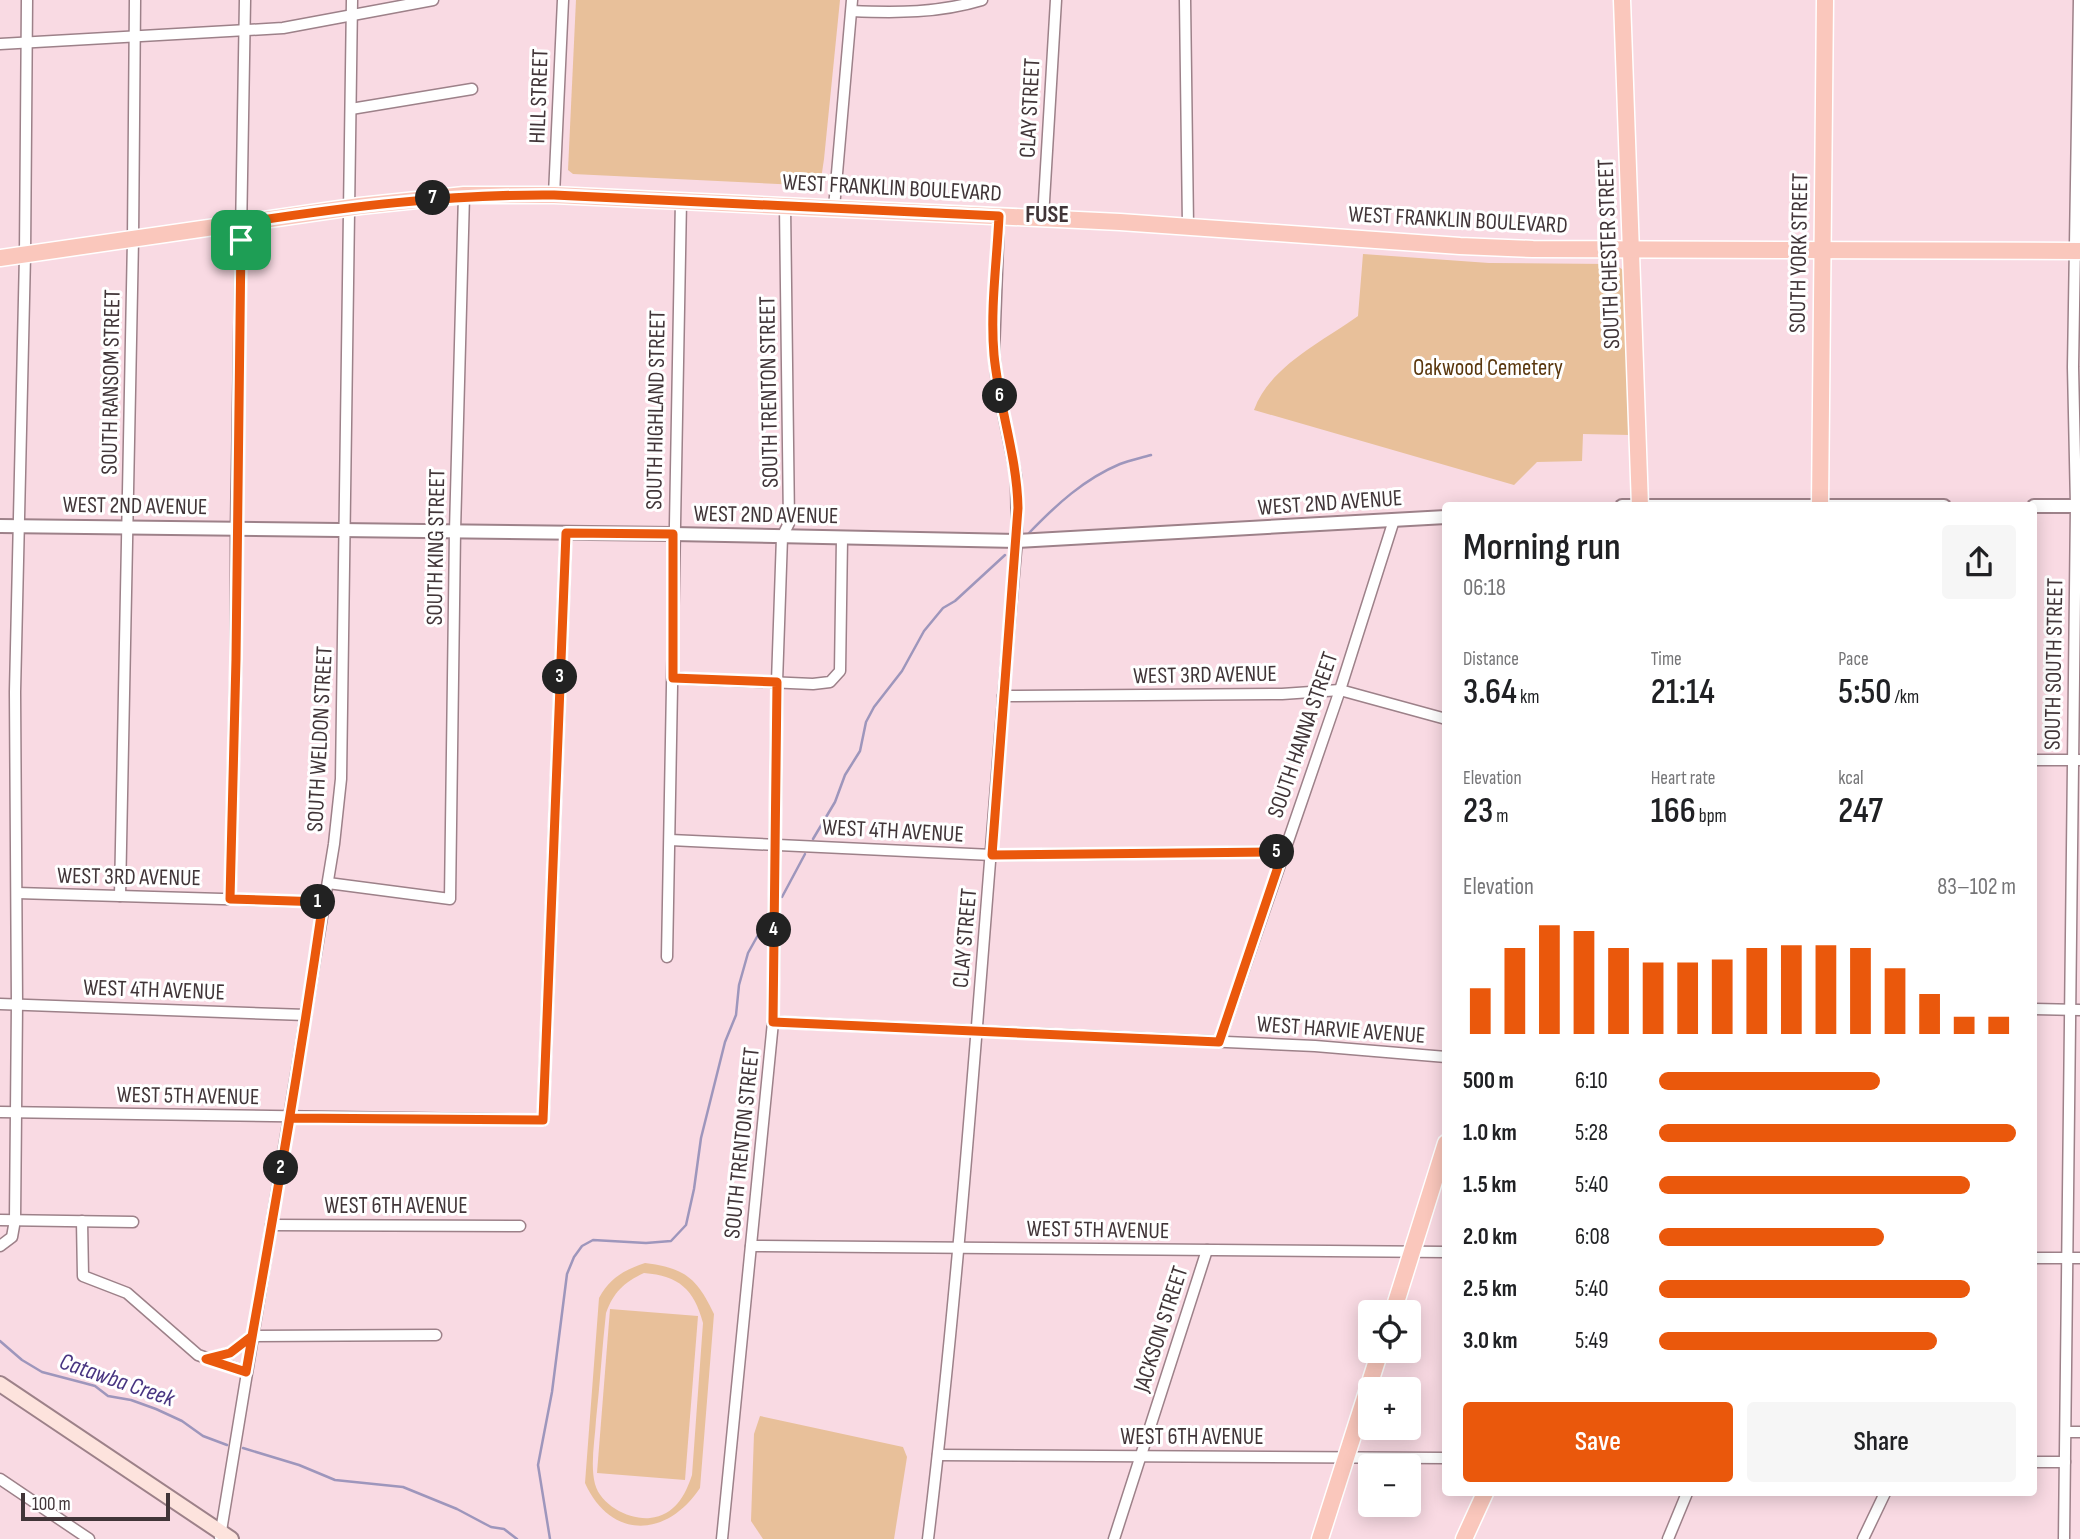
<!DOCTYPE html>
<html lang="en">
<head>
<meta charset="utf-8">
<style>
  body { margin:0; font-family:"Sofia Sans Condensed",sans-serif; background:#f6f6f6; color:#202124; height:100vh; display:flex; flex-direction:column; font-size:26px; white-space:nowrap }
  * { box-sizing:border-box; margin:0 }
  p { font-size:23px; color:#757577 }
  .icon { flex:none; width:38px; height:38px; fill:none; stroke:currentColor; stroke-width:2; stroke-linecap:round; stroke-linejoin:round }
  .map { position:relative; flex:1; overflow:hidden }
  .details { position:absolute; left:1442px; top:502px; width:595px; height:994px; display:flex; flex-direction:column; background:#fff; border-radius:7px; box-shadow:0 4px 18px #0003 }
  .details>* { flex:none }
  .fabs { position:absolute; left:1358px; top:1300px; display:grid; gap:14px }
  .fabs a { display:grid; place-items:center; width:63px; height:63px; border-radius:7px; background:#fff; box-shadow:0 4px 18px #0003; font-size:35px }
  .scale { position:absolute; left:21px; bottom:18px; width:149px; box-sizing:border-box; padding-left:7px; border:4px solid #413538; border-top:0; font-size:19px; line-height:24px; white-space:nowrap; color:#413538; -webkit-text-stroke:5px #fff; paint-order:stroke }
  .pin { position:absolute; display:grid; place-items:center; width:60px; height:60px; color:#fff; margin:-30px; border-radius:14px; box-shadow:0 4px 10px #0006 }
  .km { position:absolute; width:35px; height:35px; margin:-18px; border-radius:50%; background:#222; color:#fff; font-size:19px; line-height:35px; text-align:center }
  .round { display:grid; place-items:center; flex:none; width:74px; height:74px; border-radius:7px; background:#f6f6f6 }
  .summary { display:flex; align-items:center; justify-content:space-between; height:119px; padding:0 21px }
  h1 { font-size:38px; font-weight:600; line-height:52px }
  .figures { display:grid; grid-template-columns:repeat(3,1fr); gap:10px; height:119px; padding:7px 21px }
  .figures div { display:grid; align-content:center }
  .figures b { font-size:35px; font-weight:600 }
  .figures small { font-size:19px; font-weight:400 }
  .figures p { font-size:19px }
  .chart { height:196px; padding:14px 21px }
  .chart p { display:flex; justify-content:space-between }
  .chart svg { width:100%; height:126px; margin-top:7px; stroke:#ea580c; stroke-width:6 }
  .button { display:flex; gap:14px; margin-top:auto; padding:14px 21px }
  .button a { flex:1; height:80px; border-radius:7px; background:#ea580c; color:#fff; font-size:28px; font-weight:600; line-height:80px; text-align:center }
  .button a+a { background:#f6f6f6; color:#202124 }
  ul { padding:0 21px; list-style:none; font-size:23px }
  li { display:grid; grid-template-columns:112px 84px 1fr; align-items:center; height:52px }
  li i { height:18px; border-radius:9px; background:#ea580c }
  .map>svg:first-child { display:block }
</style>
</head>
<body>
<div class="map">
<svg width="2080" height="1539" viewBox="0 0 2080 1539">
  <rect width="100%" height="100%" fill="#f9dae3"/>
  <!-- green -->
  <g fill="#e8c09a" fill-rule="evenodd">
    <path d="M576 0H840L824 159 820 186 573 174 568 170Z"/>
    <path d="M1363 254 1489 263 1609 264 1618 266 1624 271 1630 435 1583 434 1582 461 1537 462 1514 485 1254 410C1270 366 1322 342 1358 316Z"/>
    <path d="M645 1263C685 1268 697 1278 714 1314L700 1488C666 1539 610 1539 585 1483L599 1298C610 1278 624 1270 645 1263ZM644 1273C679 1276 694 1289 703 1323L692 1475C685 1496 675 1515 650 1518 630 1520 601 1506 595 1484 590 1464 595 1440 596 1420 600 1384 602 1348 606 1313 614 1292 623 1283 644 1273Z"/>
    <path d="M610 1309 698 1316 685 1480 597 1473Z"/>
    <path d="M760 1416 903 1447 907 1457 894 1539H763L751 1521 754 1434Z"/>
  </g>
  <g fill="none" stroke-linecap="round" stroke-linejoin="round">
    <!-- stream -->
    <g stroke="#9e96bc" stroke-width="2.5">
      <path d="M1029 533C1056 505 1084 479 1120 464 1130 460 1141 458 1151 455"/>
      <path d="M813 839 835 802 845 775 860 751 866 722 874 707 902 671 924 631 943 608 955 601 1005 555"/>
      <path d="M782 897 805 854"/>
      <path d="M0 1341 22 1360 42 1372 84 1383 95 1386 108 1396 131 1400 156 1409 182 1421 203 1436 227 1445"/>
      <path d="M243 1448 299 1465 335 1480 403 1487 457 1509 491 1527 504 1529 517 1539"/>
      <path d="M550 1539 538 1465 552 1392 567 1274 574 1257 582 1246 593 1240 646 1243 671 1241 686 1225 694 1189 701 1138 725 1042 736 1015 739 985 748 953 768 917"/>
    </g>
    <defs>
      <g id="minor">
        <path d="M1185 0 1188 226"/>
        <path d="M852 11C896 13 939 13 982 0"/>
        <path d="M0 44 283 28 433 0"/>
        <path d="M351 109 472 89"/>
        <path d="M554 195 563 0"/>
        <path d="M834 208 852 0"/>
        <path d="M1043 218 1056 0"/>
        <path d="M673 678 813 684 830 682 840 671 842 538"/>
        <path d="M1003 696 1282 694 1340 690 1446 719"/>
        <path d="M2034 760H2080"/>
        <path d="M670 840 992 855 1283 852"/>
        <path d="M328 883 450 899 455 531 464 195"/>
        <path d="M17 893 323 902"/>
        <path d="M120 896 133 239 135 0"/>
        <path d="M230 899 236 659V528L245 0"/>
        <path d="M667 957 681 200"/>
        <path d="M0 1004 306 1015"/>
        <path d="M2034 1009 2080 1010"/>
        <path d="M773 1022 1315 1046 1446 1057"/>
        <path d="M1219 1042 1340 690 1394 520"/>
        <path d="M0 1112 543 1120 566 533"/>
        <path d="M0 1220 133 1222"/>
        <path d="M82 1221 83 1276 127 1293 198 1355 246 1372"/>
        <path d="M271 1225 520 1226"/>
        <path d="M0 1246 12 1237 15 1220 17 1004 15 692 25 255 27 0"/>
        <path d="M751 1246 1446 1252"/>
        <path d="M2034 1258H2080"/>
        <path d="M207 1359 230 1353 252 1336 436 1335"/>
        <path d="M2066 1432H2080"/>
        <path d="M938 1455 1446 1458"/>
        <path d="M2034 1462H2065"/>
        <path d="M0 1479 89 1539"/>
        <path d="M220 1537 334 844 341 779 352 0"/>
        <path d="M722 1539 773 1022 777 682 782 537 789 523 785 206"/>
        <path d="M928 1539C968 1208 986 873 1017 541L1016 476 997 383 994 352 999 216"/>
        <path d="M1114 1539 1207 1250"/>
        <path d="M1668 1539 1687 1493"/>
        <path d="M1863 1539 1885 1493"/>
        <path d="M2064 1539 2076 506 2073 367 2079 0"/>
      </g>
      <g id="tertiary">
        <path d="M1622 506H1944"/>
        <path d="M2034 506H2080"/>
        <path d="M0 526 673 534 1017 541 1446 517"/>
      </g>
      <path id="secondary" d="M0 1384 231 1539"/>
      <g id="primary">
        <path d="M1622 0 1640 506"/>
        <path d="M0 258 360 206 464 195H554L1120 222 1460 246 1533 249 2080 251"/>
        <path d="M1820 506 1825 0"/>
        <path d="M1393 1312 1446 1143"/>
        <path d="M1320 1539 1380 1351"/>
        <path d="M1464 1539 1485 1493"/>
      </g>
    </defs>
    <!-- minor casing -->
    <use href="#minor" stroke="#9d8189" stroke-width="13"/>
    <!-- tertiary casing -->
    <use href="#tertiary" stroke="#9d8189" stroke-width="16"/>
    <!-- secondary casing -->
    <use href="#secondary" stroke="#9d8189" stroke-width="18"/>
    <!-- primary casing -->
    <use href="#primary" stroke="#fff" stroke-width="19"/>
    <!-- minor -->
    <use href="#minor" stroke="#fff" stroke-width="10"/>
    <!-- tertiary -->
    <use href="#tertiary" stroke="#fff" stroke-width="12"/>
    <!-- secondary -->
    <use href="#secondary" stroke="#fde3dd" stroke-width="14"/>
    <!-- primary -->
    <use href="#primary" stroke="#fac7bc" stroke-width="16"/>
  </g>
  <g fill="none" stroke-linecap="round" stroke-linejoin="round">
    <defs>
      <path id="route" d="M241 240 236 659 230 899 323 902C302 1047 278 1192 252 1336L230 1353 206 1359 246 1372 290 1118 543 1120 566 533 673 534V678L777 682 773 1022 1219 1042 1283 852 992 855 1018 508C1017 456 999 407 994 355 990 309 997 261 999 216L554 195C447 194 346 207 241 223V240"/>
    </defs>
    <!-- route casing -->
    <use href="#route" stroke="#fff" stroke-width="14"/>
    <!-- route -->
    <use href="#route" stroke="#ea580c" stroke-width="9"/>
  </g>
  <g text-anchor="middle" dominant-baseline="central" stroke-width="6" stroke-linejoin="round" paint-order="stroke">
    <!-- street labels -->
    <g font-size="23" fill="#413538" stroke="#fff">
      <text transform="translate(539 96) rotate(-88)">HILL STREET</text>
      <text transform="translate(1030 108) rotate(-87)">CLAY STREET</text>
      <text transform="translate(892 188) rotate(3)">WEST FRANKLIN BOULEVARD</text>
      <text transform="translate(1458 220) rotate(3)">WEST FRANKLIN BOULEVARD</text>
      <text transform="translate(1799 253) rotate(-89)">SOUTH YORK STREET</text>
      <text transform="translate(1609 254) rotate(-92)">SOUTH CHESTER STREET</text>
      <text transform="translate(111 382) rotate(-89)">SOUTH RANSOM STREET</text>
      <text transform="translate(769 392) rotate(-91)">SOUTH TRENTON STREET</text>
      <text transform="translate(656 410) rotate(-89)">SOUTH HIGHLAND STREET</text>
      <text transform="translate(1330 503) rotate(-4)">WEST 2ND AVENUE</text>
      <text transform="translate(135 506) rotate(1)">WEST 2ND AVENUE</text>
      <text transform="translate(766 515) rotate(1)">WEST 2ND AVENUE</text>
      <text transform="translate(436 547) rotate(-89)">SOUTH KING STREET</text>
      <text transform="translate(2054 664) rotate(-89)">SOUTH SOUTH STREET</text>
      <text transform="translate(1205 675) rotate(-1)">WEST 3RD AVENUE</text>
      <text transform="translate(1303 735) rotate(-71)">SOUTH HANNA STREET</text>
      <text transform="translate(320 739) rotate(-87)">SOUTH WELDON STREET</text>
      <text transform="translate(893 831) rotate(3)">WEST 4TH AVENUE</text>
      <text transform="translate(129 877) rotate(1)">WEST 3RD AVENUE</text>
      <text transform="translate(965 938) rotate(-85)">CLAY STREET</text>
      <text transform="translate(154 990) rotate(2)">WEST 4TH AVENUE</text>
      <text transform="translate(1341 1030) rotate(4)">WEST HARVIE AVENUE</text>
      <text transform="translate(188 1096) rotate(1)">WEST 5TH AVENUE</text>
      <text transform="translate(742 1143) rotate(-84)">SOUTH TRENTON STREET</text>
      <text x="396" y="1206">WEST 6TH AVENUE</text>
      <text transform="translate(1098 1230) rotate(1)">WEST 5TH AVENUE</text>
      <text transform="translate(1161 1329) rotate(-72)">JACKSON STREET</text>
      <text x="1192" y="1437">WEST 6TH AVENUE</text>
    </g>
    <!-- park labels -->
    <g font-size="23" fill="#5a370e" stroke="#fff">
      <text x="1488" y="368">Oakwood Cemetery</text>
    </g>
    <!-- neighbourhood labels -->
    <g font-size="24" font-weight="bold" fill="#413538" stroke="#fff">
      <text x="1047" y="214">FUSE</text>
    </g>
    <!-- water labels -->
    <g font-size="24" font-style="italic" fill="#483581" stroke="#fff">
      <text transform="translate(117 1380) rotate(19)">Catawba Creek</text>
    </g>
  </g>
</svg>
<div class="fabs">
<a><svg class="icon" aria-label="locate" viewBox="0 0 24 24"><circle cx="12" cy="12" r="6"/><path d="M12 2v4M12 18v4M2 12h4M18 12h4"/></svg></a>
<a>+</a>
<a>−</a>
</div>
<div class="scale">100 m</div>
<div class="pin" style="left:241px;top:240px;background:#1e9e55"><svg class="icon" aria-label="arrive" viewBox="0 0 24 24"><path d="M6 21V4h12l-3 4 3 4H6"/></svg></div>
<b class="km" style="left:318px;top:902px">1</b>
<b class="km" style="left:281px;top:1168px">2</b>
<b class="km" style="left:560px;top:677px">3</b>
<b class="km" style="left:774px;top:930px">4</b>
<b class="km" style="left:1277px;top:852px">5</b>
<b class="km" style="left:1000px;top:396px">6</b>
<b class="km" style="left:433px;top:198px">7</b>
<section class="details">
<div class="summary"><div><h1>Morning run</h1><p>06:18</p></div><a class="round"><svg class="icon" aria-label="share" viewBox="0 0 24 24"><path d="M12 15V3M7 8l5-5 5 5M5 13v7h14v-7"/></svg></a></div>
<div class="figures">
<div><p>Distance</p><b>3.64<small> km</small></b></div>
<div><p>Time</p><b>21:14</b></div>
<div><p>Pace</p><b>5:50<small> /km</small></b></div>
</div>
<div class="figures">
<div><p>Elevation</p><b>23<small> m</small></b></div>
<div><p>Heart rate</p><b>166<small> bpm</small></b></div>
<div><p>kcal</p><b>247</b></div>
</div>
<div class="chart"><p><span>Elevation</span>83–102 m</p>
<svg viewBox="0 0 160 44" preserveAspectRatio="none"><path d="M5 44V28M15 44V14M25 44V6M35 44V8M45 44V14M55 44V19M65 44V19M75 44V18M85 44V14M95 44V13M105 44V13M115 44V14M125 44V21M135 44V30M145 44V38M155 44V38"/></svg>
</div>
<ul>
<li><b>500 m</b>6:10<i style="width:62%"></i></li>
<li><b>1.0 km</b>5:28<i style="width:100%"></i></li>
<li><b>1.5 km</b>5:40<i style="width:87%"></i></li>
<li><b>2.0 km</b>6:08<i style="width:63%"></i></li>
<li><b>2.5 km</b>5:40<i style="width:87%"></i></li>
<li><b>3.0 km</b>5:49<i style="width:78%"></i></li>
</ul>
<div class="button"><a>Save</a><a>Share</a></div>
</section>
</div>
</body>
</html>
